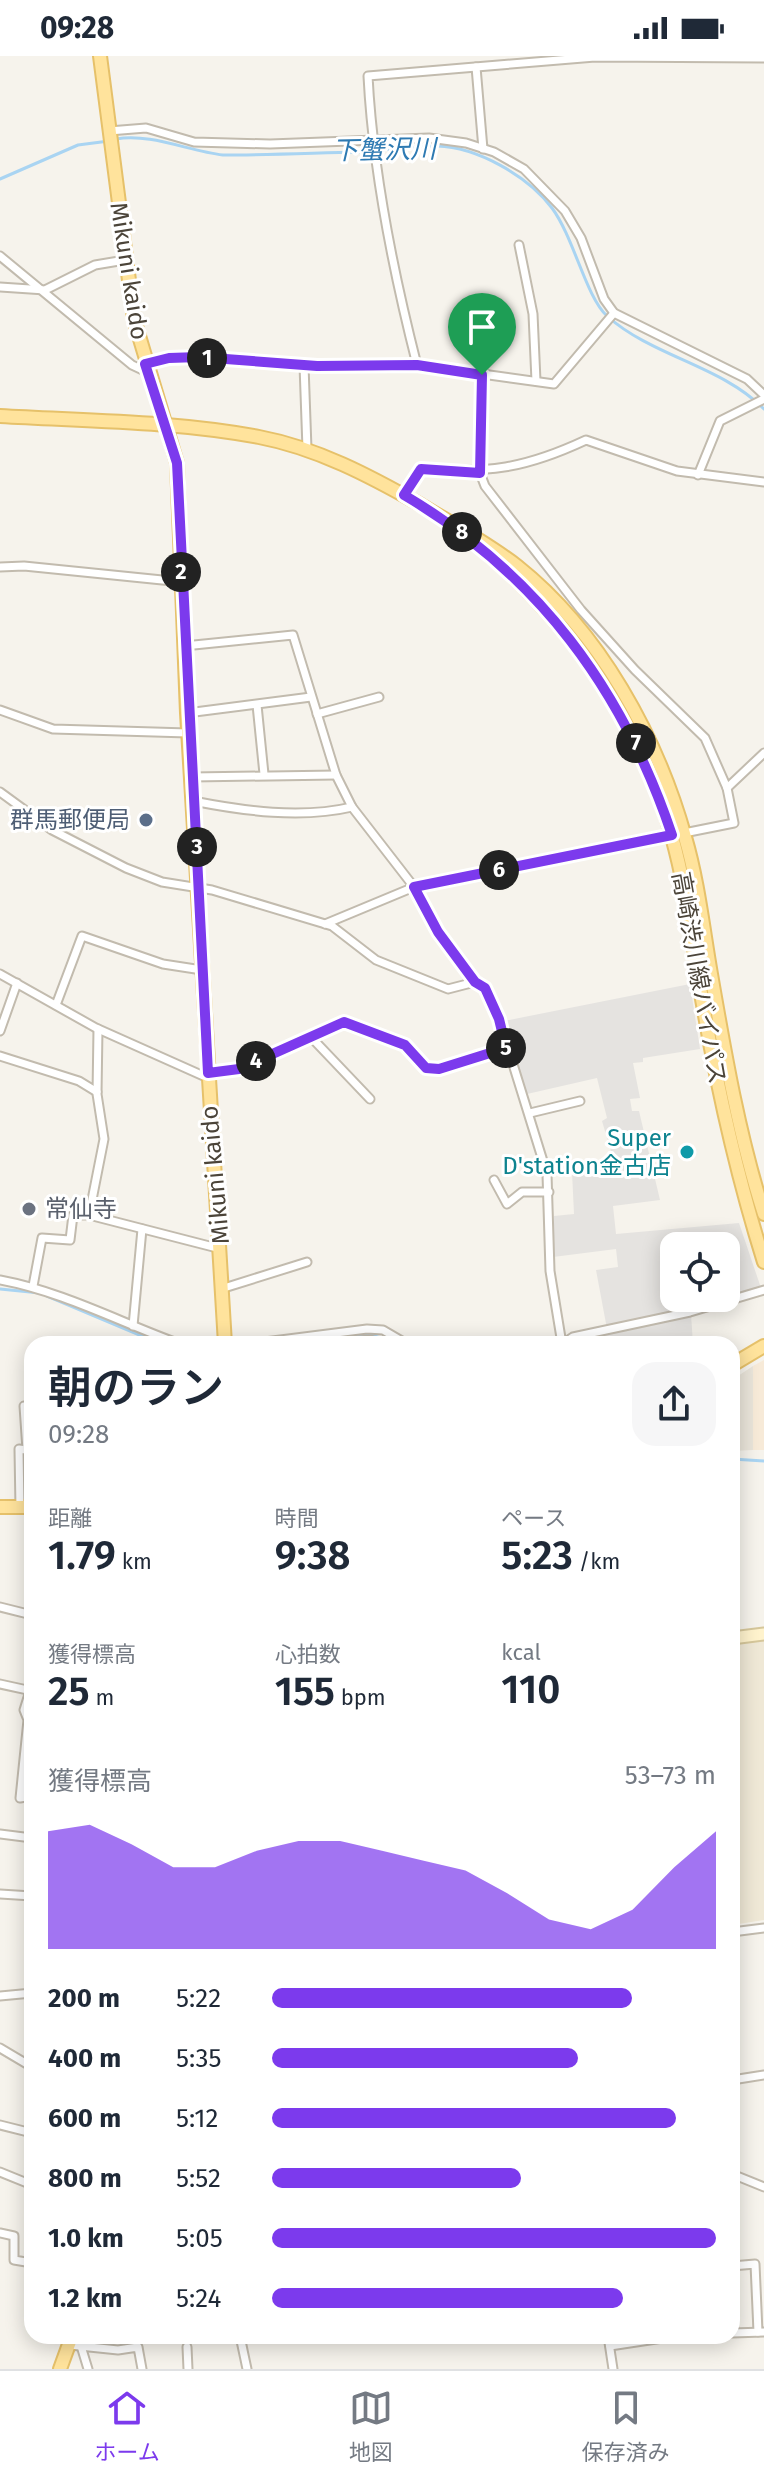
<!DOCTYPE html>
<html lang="ja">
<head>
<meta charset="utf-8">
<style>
  body { margin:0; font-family:"Fira Sans","Noto Sans JP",sans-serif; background:#f6f6f7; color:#1f2937; height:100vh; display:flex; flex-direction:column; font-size:30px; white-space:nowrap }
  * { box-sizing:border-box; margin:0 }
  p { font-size:26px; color:#747a83 }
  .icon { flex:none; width:44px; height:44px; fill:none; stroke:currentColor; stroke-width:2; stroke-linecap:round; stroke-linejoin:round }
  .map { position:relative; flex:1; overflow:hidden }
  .sheet { position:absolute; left:24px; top:1280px; width:716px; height:1008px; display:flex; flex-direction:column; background:#fff; border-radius:24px; box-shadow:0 4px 20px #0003 }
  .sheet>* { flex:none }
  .tools { position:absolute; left:660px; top:1176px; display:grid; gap:16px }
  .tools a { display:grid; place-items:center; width:80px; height:80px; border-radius:16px; background:#fff; box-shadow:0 4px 20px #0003; font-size:40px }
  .pin { position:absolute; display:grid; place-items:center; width:68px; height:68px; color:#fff; margin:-82px -34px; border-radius:50% 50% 50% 0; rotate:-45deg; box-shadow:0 0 8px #0007 }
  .pin .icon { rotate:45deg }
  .km { position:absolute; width:40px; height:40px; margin:-20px; border-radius:50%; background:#222; color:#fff; font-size:22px; line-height:40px; text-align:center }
  .round { display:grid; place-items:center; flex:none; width:84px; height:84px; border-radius:24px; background:#f6f6f7 }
  .summary { display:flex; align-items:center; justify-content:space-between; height:136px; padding:0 24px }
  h1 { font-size:44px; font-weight:600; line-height:60px }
  .figures { display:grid; grid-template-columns:repeat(3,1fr); gap:12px; height:136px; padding:8px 24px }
  .figures div { display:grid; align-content:center }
  .figures b { font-size:40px; font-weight:600 }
  .figures small { font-size:22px; font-weight:400 }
  .figures p { font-size:22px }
  .chart { height:224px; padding:16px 24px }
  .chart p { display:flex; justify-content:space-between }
  .chart svg { width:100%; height:144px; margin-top:8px; fill:#7c3aed; opacity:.7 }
  ul { padding:0 24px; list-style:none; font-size:26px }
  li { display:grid; grid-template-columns:128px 96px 1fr; align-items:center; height:60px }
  li i { height:20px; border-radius:10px; background:#7c3aed }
  .status { display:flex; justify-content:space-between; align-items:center; height:56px; padding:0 40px; background:#fff; direction:ltr }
  .status svg { height:22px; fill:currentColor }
  .dock { display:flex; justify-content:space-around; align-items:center; height:112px; border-top:2px solid #e0e1e3; background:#fff; font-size:22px; color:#747a83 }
  .dock a { display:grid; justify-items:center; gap:4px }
  .dock .on { color:#7c3aed }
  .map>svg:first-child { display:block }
</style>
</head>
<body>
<div class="status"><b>09:28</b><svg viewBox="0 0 49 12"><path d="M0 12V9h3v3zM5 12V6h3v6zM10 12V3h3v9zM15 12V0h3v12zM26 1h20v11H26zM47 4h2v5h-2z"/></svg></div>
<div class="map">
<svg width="764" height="2313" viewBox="0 0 764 2313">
  <rect width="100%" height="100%" fill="#f6f3ec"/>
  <!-- residential -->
  <path fill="#eae5da" d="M753 1310V1394L732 1395V1324Z"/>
  <!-- commercial -->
  <path fill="#f7ead8" d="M764 1304V1394H753V1310Z"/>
  <!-- education -->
  <path fill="#efe8d6" d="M764 1583V1864L732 1869V1588Z"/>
  <!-- parking -->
  <g fill="#e5e3e0">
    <path d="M690 928 700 993 643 1002V1006L633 1007 640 1042 630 1043 632 1055H639L660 1144 613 1150 616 1178 739 1167 761 1232 726 1240V1190H674V1204L670 1205 677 1256 607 1273 596 1214 618 1211 616 1193 553 1201 554 1160 574 1158 572 1116 615 1109 602 1065 607 1062 597 1022 527 1038 504 965Z"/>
    <path d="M691 1258 693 1288H602L601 1280Z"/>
  </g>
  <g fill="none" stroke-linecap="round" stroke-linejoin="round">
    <!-- stream -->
    <g stroke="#a9d4f2" stroke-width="3">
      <path d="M116 83C151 77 188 95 223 99 268 99 313 97 358 96 384 95 411 89 437 90 477 91 528 120 552 152 574 182 586 241 607 260 653 301 720 309 764 353"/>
      <path d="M0 123 78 89 109 85"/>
      <path d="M0 1233 40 1237"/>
      <path d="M47 1240 161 1288"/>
      <path d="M302 1285 371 1279 400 1288"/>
      <path d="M282 1288 294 1286"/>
      <path d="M732 1403 764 1405"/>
    </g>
    <defs>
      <g id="street">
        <path d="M476 11 483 93"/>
        <path d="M109 75 146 72 194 86 270 88 429 82 466 87 494 96 524 113 565 155 581 182 604 243 614 257 747 323 764 339"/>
        <path d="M519 189 533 258 536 325"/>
        <path d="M0 200 132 309 147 316"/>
        <path d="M0 231 45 234 95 209 125 204"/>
        <path d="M148 308 169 302 199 301 317 310 417 309 554 328 614 257"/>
        <path d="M304 309 307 393"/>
        <path d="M417 309C393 215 373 117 368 20L595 1 764 2"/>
        <path d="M698 419 720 365 764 343"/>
        <path d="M404 439 421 413C489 417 524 413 586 384L677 415 764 426"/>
        <path d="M0 511 24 510 182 526"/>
        <path d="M184 590 293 579 336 719 352 751 414 831 438 876 475 926 485 932 499 963 547 1118 550 1215 562 1288"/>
        <path d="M257 649 264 718"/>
        <path d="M0 654 53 673 188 677"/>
        <path d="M187 657 311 641"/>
        <path d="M317 658 379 641"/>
        <path d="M192 721 336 719"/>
        <path d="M727 732 764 697"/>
        <path d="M0 736 52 774 126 812 162 826 212 834 332 870 376 904 448 933 475 926"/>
        <path d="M193 745C244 755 301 763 352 751"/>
        <path d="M325 868 414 831 734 767 727 732 705 682 635 614 581 554 485 430 480 417 482 319"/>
        <path d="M0 918 96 972 208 1022"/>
        <path d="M56 949 82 880 163 908 202 914"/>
        <path d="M98 973 97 1038 104 1083 89 1159 221 1193"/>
        <path d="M0 975 17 927"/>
        <path d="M310 980 370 1043"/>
        <path d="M0 1000 79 1025 97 1036"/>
        <path d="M208 1017 239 1013 344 966 405 989 426 1012 439 1013 506 992"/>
        <path d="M530 1057 580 1045"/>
        <path d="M494 1124 507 1148 522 1136H549"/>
        <path d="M0 1224C64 1236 119 1266 180 1288"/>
        <path d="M33 1230 42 1182 70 1184 73 1159H89"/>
        <path d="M224 1232 307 1206"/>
        <path d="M133 1270 142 1173"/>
        <path d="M564 1287 573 1281 690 1256 764 1234"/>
        <path d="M249 1288 367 1273 383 1274 407 1288"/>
        <path d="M328 1288 370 1284 386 1288"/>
        <path d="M20 1452 19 1393 27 1394 24 1350"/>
        <path d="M0 1551 32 1559"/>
        <path d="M0 1628 32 1635"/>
        <path d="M30 1635 24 1654 28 1664 20 1742 32 1740"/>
        <path d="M0 1778 32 1782"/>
        <path d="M0 1838 32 1840"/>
        <path d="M732 1876 764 1872"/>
        <path d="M0 1940 32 1937"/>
        <path d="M0 1992 32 2011"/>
        <path d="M732 2024 764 2019"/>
        <path d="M0 2069 32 2077"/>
        <path d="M0 2116 32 2129"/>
        <path d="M732 2118 764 2131"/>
        <path d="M0 2177 14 2180V2204L32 2207"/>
        <path d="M732 2210 755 2208 758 2276"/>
        <path d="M732 2277 764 2276"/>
        <path d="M240 2280 247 2313"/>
        <path d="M608 2280 613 2313"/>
        <path d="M70 2289 118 2294 138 2291 142 2313"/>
        <path d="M81 2290 88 2313"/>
        <path d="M610 2290 676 2280"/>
        <path d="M187 2291 188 2313"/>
      </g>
      <path id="secondary" d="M732 1582 764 1578"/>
      <g id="primary">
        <path d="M100 0 134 263 177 407 187 657 225 1288"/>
        <path d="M0 360C86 365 173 365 259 381 317 392 370 420 421 449 454 469 487 487 517 510 600 576 657 681 685 781 698 825 703 872 711 918 725 999 739 1080 764 1158"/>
        <path d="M486 496C573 572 642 669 672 781 688 837 693 896 704 954 719 1040 738 1123 764 1206"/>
        <path d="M732 1309 764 1290"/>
        <path d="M0 1451H32"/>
        <path d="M60 2313 72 2280"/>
      </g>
    </defs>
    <!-- street casing -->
    <use href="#street" stroke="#c2bbae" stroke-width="11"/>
    <!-- secondary casing -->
    <use href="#secondary" stroke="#d6c79b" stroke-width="15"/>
    <!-- primary casing -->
    <use href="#primary" stroke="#e6c16a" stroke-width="16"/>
    <!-- street -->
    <use href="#street" stroke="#fff" stroke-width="7"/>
    <!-- secondary -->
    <use href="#secondary" stroke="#fff3cd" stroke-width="11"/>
    <!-- primary -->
    <use href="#primary" stroke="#ffe39c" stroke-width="12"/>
  </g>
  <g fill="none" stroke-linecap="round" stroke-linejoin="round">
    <defs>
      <path id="route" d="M199 301 317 310 417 309 482 319 480 417 421 413 404 439C538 518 623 633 672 779L414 831 438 876 475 926 485 932 499 963 506 992 439 1013 426 1012 405 989 344 966 239 1013 208 1017 177 407 145 308 169 302Z"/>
    </defs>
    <!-- route casing -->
    <use href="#route" stroke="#fff" stroke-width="16"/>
    <!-- route -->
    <use href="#route" stroke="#7c3aed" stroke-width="10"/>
  </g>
  <!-- markers -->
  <circle fill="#5c6f8a" stroke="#fff" stroke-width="3" cx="146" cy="764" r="8"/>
  <circle fill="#0f9aa8" stroke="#fff" stroke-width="3" cx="687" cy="1096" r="8"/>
  <circle fill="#6b7280" stroke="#fff" stroke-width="3" cx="29" cy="1153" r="8"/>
  <g text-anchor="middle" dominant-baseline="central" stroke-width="6" stroke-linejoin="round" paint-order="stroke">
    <!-- street labels -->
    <g font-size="24" fill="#4b4439" stroke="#fff">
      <text transform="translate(129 215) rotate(81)">Mikuni kaido</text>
      <text transform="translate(699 922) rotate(80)">高崎渋川線バイパス</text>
      <text transform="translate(215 1119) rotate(-95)">Mikuni kaido</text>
    </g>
    <!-- service labels -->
    <g font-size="24" fill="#4e5e75" stroke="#fff" text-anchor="end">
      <text x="130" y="764">群馬郵便局</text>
    </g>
    <!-- culture labels -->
    <g font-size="24" fill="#0d838f" stroke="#fff" text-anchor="end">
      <text x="671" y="1082">Super<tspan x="671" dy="28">D'station金古店</tspan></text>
    </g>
    <!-- worship labels -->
    <g font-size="24" fill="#5b616d" stroke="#fff" text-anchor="start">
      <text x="45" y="1153">常仙寺</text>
    </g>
    <!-- water labels -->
    <g font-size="26" font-style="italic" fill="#2e7ab2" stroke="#fff">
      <text transform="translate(384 94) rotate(-1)">下蟹沢川</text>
    </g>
  </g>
</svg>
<div class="tools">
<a><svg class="icon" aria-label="locate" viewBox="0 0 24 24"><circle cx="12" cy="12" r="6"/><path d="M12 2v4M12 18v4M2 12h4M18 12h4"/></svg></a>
</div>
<div class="pin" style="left:482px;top:319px;background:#1e9e55"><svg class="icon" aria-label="arrive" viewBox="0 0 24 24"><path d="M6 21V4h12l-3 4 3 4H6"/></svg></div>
<b class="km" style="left:207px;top:302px">1</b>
<b class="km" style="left:181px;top:516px">2</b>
<b class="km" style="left:197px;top:791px">3</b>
<b class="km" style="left:256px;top:1005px">4</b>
<b class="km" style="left:506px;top:992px">5</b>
<b class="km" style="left:499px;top:814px">6</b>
<b class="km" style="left:636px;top:687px">7</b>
<b class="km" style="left:462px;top:476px">8</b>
<section class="sheet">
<div class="summary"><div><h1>朝のラン</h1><p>09:28</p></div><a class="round"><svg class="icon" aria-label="share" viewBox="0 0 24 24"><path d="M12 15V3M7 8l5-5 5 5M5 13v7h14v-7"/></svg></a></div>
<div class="figures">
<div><p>距離</p><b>1.79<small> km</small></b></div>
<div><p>時間</p><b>9:38</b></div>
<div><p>ペース</p><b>5:23<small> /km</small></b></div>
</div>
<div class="figures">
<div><p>獲得標高</p><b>25<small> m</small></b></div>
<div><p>心拍数</p><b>155<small> bpm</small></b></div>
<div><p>kcal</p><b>110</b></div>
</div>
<div class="chart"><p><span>獲得標高</span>53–73 m</p>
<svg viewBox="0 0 160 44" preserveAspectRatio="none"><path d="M0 44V8L10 6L20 12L30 19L40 19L50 14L60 11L70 11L80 14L90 17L100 20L110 27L120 35L130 38L140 32L150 19L160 8V44z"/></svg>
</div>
<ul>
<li><b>200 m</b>5:22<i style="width:81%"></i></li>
<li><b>400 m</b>5:35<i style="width:69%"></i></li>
<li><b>600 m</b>5:12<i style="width:91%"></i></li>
<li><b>800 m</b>5:52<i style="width:56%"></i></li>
<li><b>1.0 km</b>5:05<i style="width:100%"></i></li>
<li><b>1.2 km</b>5:24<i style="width:79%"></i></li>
</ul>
</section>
</div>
<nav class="dock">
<a class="on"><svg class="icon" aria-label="home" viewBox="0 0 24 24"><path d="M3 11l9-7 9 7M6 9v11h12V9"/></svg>ホーム</a>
<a><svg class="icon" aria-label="map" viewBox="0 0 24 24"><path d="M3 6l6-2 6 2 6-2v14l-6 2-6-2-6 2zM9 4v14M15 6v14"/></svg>地図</a>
<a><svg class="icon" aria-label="saved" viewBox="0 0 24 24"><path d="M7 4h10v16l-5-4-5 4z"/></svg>保存済み</a>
</nav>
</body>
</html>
